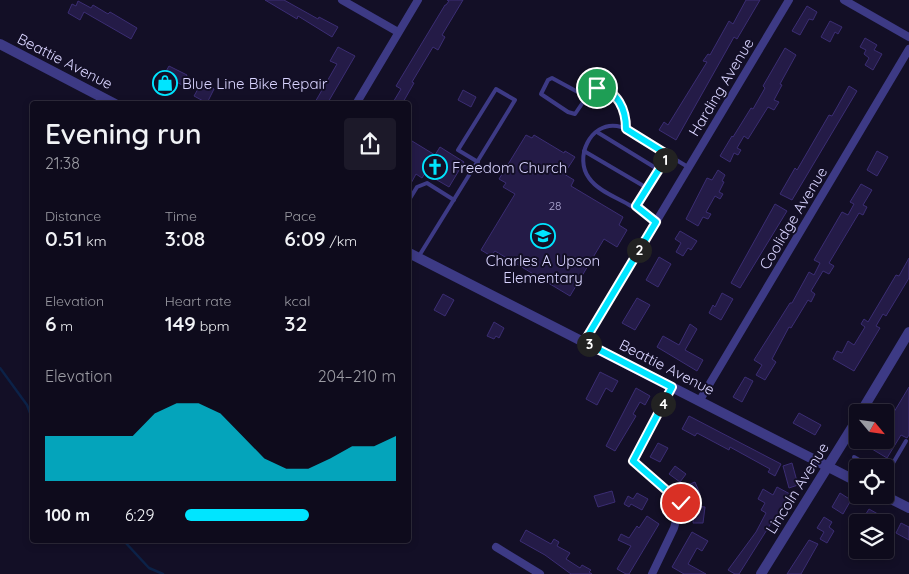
<!DOCTYPE html>
<html lang="en">
<head>
<meta charset="utf-8">
<style>
  body { margin:0; font-family:Quicksand,sans-serif; background:#1c1929; color:#f1f3f6; height:100vh; display:flex; flex-direction:column; font-size:19px; white-space:nowrap }
  * { box-sizing:border-box; margin:0 }
  p { font-size:16px; color:#9b9ba3 }
  .icon { flex:none; width:28px; height:28px; fill:none; stroke:currentColor; stroke-width:2; stroke-linecap:round; stroke-linejoin:round }
  .map { position:relative; flex:1; overflow:hidden }
  .details { position:absolute; left:30px; top:101px; width:381px; height:442px; display:flex; flex-direction:column; background:#0e0b1c; border-radius:5px; box-shadow:0 2px 8px #0003,0 0 0 1px #2e2b3b }
  .details>* { flex:none }
  .needle { width:32px; rotate:119deg }
  .tools { position:absolute; left:849px; top:404px; display:grid; gap:10px }
  .tools a { display:grid; place-items:center; width:45px; height:45px; border-radius:5px; background:#0e0b1c; box-shadow:0 2px 8px #0003,0 0 0 1px #2e2b3b; font-size:25px }
  .pin { position:absolute; display:grid; place-items:center; width:42px; height:42px; color:#fff; margin:-21px; border:2px solid #fff; border-radius:50%; box-shadow:0 1px 5px #0007 }
  .km { position:absolute; width:25px; height:25px; margin:-12px; border-radius:50%; background:#222; color:#fff; font-size:14px; line-height:25px; text-align:center }
  .round { display:grid; place-items:center; flex:none; width:52px; height:52px; border-radius:5px; background:#1c1929 }
  .head { display:flex; align-items:center; justify-content:space-between; height:85px; padding:0 15px }
  h1 { font-size:28px; font-weight:600; line-height:38px }
  .stats { display:grid; grid-template-columns:repeat(3,1fr); gap:8px; height:85px; padding:5px 15px }
  .stats div { display:grid; align-content:center }
  .stats b { font-size:21px; font-weight:600 }
  .stats small { font-size:14px; font-weight:400 }
  .stats p { font-size:14px }
  .chart { height:140px; padding:10px 15px }
  .chart p { display:flex; justify-content:space-between }
  .chart svg { width:100%; height:90px; margin-top:5px; fill:#00e5ff; opacity:.7 }
  ul { padding:0 15px; list-style:none; font-size:16px }
  li { display:grid; grid-template-columns:80px 60px 1fr; align-items:center; height:38px }
  li i { height:12px; border-radius:6px; background:#00e5ff }
  .map>svg:first-child { display:block }
</style>
</head>
<body>
<div class="map">
<svg width="909" height="574" viewBox="0 0 909 574">
  <rect width="100%" height="100%" fill="#130f26"/>
  <g fill="none" stroke-linecap="round" stroke-linejoin="round">
    <!-- stream -->
    <g stroke="#0c2248" stroke-width="2.5">
      <path d="M0 368 27 405 32 418"/>
      <path d="M124 541 149 568 163 574"/>
    </g>
  </g>
  <!-- building -->
  <g fill="#241b47" stroke="#3b2d73">
    <path d="M265 0H284L318 19 319 17 338 27 332 37 298 16 297 19Z"/>
    <path d="M447 0H463L442 35 445 37 438 50 433 47 412 82 414 83 402 104H392L401 89 396 86 445 5H446L449 1Z"/>
    <path d="M746 0H760L737 39 734 37 676 140 659 130 664 122 668 125 707 62 703 61 708 54 710 55 729 21 733 24Z"/>
    <path d="M78 1 91 8 93 5 108 14 110 12 137 28 131 39 84 12 80 20 68 13 72 4 76 6Z"/>
    <path d="M807 6 817 12 813 20 809 19 800 35 792 31Z"/>
    <path d="M830 21 842 27 838 34 835 32 830 42 821 37Z"/>
    <path d="M865 38 877 45 874 50 882 54 873 70 865 65 869 58 864 54 866 50 860 47Z"/>
    <path d="M338 47 355 56 327 104H314L337 64 330 61Z"/>
    <path d="M785 48 796 55 780 84 782 85 774 100 779 102 774 110 768 107 748 139 744 136 737 148 741 150 738 155 734 153 730 162 720 156 732 136 733 137 751 108 753 109 765 88 763 86Z"/>
    <path d="M169 66 187 75 182 85 164 75Z"/>
    <path d="M202 82 214 89 207 103 194 96Z"/>
    <path d="M849 86 857 91 792 200 780 194 795 168 797 170 829 115 832 116Z"/>
    <path d="M463 90 476 97 471 107 458 100Z"/>
    <path d="M526 135 532 138 534 135 564 153 565 151 575 157 564 174 574 180 571 186 623 217 619 225 627 230 617 247 604 239 570 296 495 251 491 256 481 250 515 194 503 187 506 183 499 179Z"/>
    <path d="M412 141 435 155 440 147 464 162 449 187 425 173 422 178 416 174 409 187V146Z"/>
    <path d="M877 151 888 157 877 176 867 170Z"/>
    <path d="M718 170 725 175 722 181 724 182 719 192 723 194 720 199 715 196 706 212 711 214 708 219 703 217 698 226 686 219 707 178 712 180Z"/>
    <path d="M861 184 872 190 863 205 867 207 863 215 859 213 829 263 834 266 829 274 823 271 811 291 815 294 811 302 808 300 791 328 789 327 772 359 776 362 765 380 756 375 762 365 754 360 790 303H792L809 272 814 275 820 263 814 260 842 212 848 215 854 204 850 202Z"/>
    <path d="M775 204 787 211 740 288 731 283Z"/>
    <path d="M680 231 697 241 691 250 688 248 683 256 676 252 681 243 675 239Z"/>
    <path d="M659 257 671 264 658 287 646 280Z"/>
    <path d="M909 258V278L886 316 883 314 876 326 880 328 854 371 833 359 837 351 842 353 848 341 854 345 865 327 861 324 864 319 868 322 896 275 899 276Z"/>
    <path d="M722 293 733 299 721 320 709 313 713 305 715 307Z"/>
    <path d="M443 294 454 300 445 316 434 310Z"/>
    <path d="M637 298 650 305 635 330 622 323Z"/>
    <path d="M494 322 504 328 499 338 496 336 494 339 487 336Z"/>
    <path d="M690 324 697 329 685 350 703 360 697 371 657 347 663 336 679 345Z"/>
    <path d="M600 372 618 381 612 392 606 388 597 405 586 399Z"/>
    <path d="M745 377 753 381 742 402 733 397Z"/>
    <path d="M909 387V435L907 438 901 435 887 458 872 449 877 440H885V427Z"/>
    <path d="M636 388 650 396 645 405 640 402 633 414 636 416 615 451 606 446Z"/>
    <path d="M799 413 821 425 815 435 793 423Z"/>
    <path d="M689 416 781 464 775 476 768 472 770 469 730 447 729 450 697 433 695 436 682 429Z"/>
    <path d="M658 443 668 448 660 462 650 457Z"/>
    <path d="M792 463 798 485 789 488 783 466Z"/>
    <path d="M675 466 686 474 680 482 669 474Z"/>
    <path d="M695 482 700 494 690 499 685 486Z"/>
    <path d="M777 487 790 494 777 518 775 517 739 574H735L728 570 756 532 766 513 761 510 765 503 758 499 763 489 773 495Z"/>
    <path d="M612 491 615 502 598 507 594 496Z"/>
    <path d="M637 493 648 499 642 510 631 504 629 507 624 504 628 496 633 499Z"/>
    <path d="M840 493 851 500 843 514 832 507Z"/>
    <path d="M695 506 705 507 703 523H693Z"/>
    <path d="M869 509 892 522H873L864 517Z"/>
    <path d="M647 516 659 524 629 574H626L617 569 631 546 618 540 621 534 629 538 637 526 639 528Z"/>
    <path d="M824 517 832 522 829 527 834 531 827 543 820 539 824 532 817 528Z"/>
    <path d="M901 523 909 527V540L896 533Z"/>
    <path d="M526 530 551 544 554 539 559 542 557 546 570 553 566 559 580 568 582 565 591 570 589 572 592 574H571L545 555 520 541Z"/>
    <path d="M692 532 708 541 702 551 697 548 688 564 706 574H684L672 567Z"/>
    <path d="M809 540 818 544 801 574H787Z"/>
  </g>
  <g fill="none" stroke-linecap="round" stroke-linejoin="round">
    <!-- service -->
    <g stroke="#3d3a85" stroke-width="4">
      <path d="M587 97 552 78 548 80 541 94 568 112 575 114 592 89 601 88C619 98 626 108 626 129"/>
      <path d="M597 132 659 170"/>
      <path d="M584 151 647 188"/>
      <path d="M409 200 417 187 427 183 454 200"/>
      <path d="M636 206H631C618 198 598 191 589 178 574 158 590 122 617 126 635 129 653 145 668 155"/>
      <path d="M656 221 636 206 668 155 688 167"/>
      <path d="M419 256C451 204 483 153 515 100L496 89 458 150 478 162"/>
      <path d="M854 457 873 468"/>
      <path d="M885 484 889 470 906 441"/>
    </g>
    <!-- minor -->
    <g stroke="#3d3a85" stroke-width="8">
      <path d="M342 0 398 32"/>
      <path d="M844 0 909 37"/>
      <path d="M356 104 418 0"/>
      <path d="M584 342 789 0"/>
      <path d="M700 400 909 49"/>
      <path d="M496 547 540 574"/>
      <path d="M652 574 674 528 681 503 633 461 672 387"/>
    </g>
    <!-- tertiary -->
    <g stroke="#3d3a85" stroke-width="10">
      <path d="M0 44 115 104"/>
      <path d="M409 253 858 482"/>
      <path d="M861 412 909 332"/>
      <path d="M883 495 909 508"/>
      <path d="M761 574 858 418"/>
    </g>
  </g>
  <g fill="none" stroke-linecap="round" stroke-linejoin="round">
    <defs>
      <path id="route" d="M597 88C618 90 626 110 626 129L668 155 636 206 656 222 584 342 672 387 633 461 681 503"/>
    </defs>
    <!-- route casing -->
    <use href="#route" stroke="#fff" stroke-width="10"/>
    <!-- route -->
    <use href="#route" stroke="#00e5ff" stroke-width="6"/>
  </g>
  <!-- icons -->
  <defs>
    <symbol id="shop-ring" viewBox="-11 -11 22 22"><circle r="9.5" fill="#130f26" stroke="#00e5ff" stroke-width="1.5"/><path d="M-5-2.5h2.3a2.7 3.5 0 0 1 5.4 0H5L5.5 6h-11ZM-1.5-2.5h3a1.5 2.3 0 0 0-3 0Z" fill="#00e5ff"/></symbol>
    <symbol id="church-ring" viewBox="-11 -11 22 22"><circle r="9.5" fill="#130f26" stroke="#00e5ff" stroke-width="1.5"/><path d="M-1.2-6h2.4v3.5h3.3v2.4h-3.3V6h-2.4V-.1h-3.3v-2.4h3.3Z" fill="#00e5ff"/></symbol>
    <symbol id="school-ring" viewBox="-11 -11 22 22"><circle r="9.5" fill="#130f26" stroke="#00e5ff" stroke-width="1.5"/><path d="M0-5L7-2L0 1L-7-2ZM-4 1L0 2.5L4 1V4Q0 6-4 4Z" fill="#00e5ff"/></symbol>
  </defs>
  <g fill-rule="evenodd">
    <use href="#shop-ring" x="151" y="69" width="28" height="28"/>
    <use href="#church-ring" x="421" y="153" width="28" height="28"/>
    <use href="#school-ring" x="529" y="222" width="28" height="28"/>
  </g>
  <g text-anchor="middle" dominant-baseline="central" stroke-width="4" stroke-linejoin="round" paint-order="stroke">
    <!-- number labels -->
    <g font-size="12" fill="#aca6d1">
      <text x="555" y="205">28</text>
    </g>
    <!-- street labels -->
    <g font-size="15" fill="#d9d4ff" stroke="#130f26">
      <text transform="translate(65 61) rotate(27)">Beattie Avenue</text>
      <text transform="translate(721 87) rotate(-59)">Harding Avenue</text>
      <text transform="translate(793 218) rotate(-59)">Coolidge Avenue</text>
      <text transform="translate(667 367) rotate(27)">Beattie Avenue</text>
      <text transform="translate(797 488) rotate(-58)">Lincoln Avenue</text>
    </g>
    <!-- poi labels -->
    <g font-size="15" fill="#d9d4ff" stroke="#130f26" text-anchor="start">
      <text x="182" y="83">Blue Line Bike Repair</text>
      <text x="452" y="167">Freedom Church</text>
      <text x="543" y="260" text-anchor="middle">Charles A Upson<tspan x="543" dy="17">Elementary</tspan></text>
    </g>
  </g>
</svg>
<div class="tools">
<a><svg class="needle" viewBox="-14 -14 28 28"><path d="M0-13l5 13h-10z" fill="#e53935"/><path d="M0 13l5-13h-10z" fill="#9b9ba3"/></svg></a>
<a><svg class="icon" aria-label="locate" viewBox="0 0 24 24"><circle cx="12" cy="12" r="6"/><path d="M12 2v4M12 18v4M2 12h4M18 12h4"/></svg></a>
<a><svg class="icon" aria-label="layers" viewBox="0 0 24 24"><path d="M12 4l9 5-9 5-9-5zM3 14l9 5 9-5"/></svg></a>
</div>
<div class="pin" style="left:597px;top:88px;background:#1e9e55"><svg class="icon" aria-label="arrive" viewBox="0 0 24 24"><path d="M6 21V4h12l-3 4 3 4H6"/></svg></div>
<div class="pin" style="left:681px;top:503px;background:#d93025"><svg class="icon" aria-label="check" viewBox="0 0 24 24"><path d="M5 12l5 5 9-10"/></svg></div>
<b class="km" style="left:665px;top:160px">1</b>
<b class="km" style="left:639px;top:250px">2</b>
<b class="km" style="left:589px;top:344px">3</b>
<b class="km" style="left:663px;top:404px">4</b>
<section class="details">
<div class="head"><div><h1>Evening run</h1><p>21:38</p></div><a class="round"><svg class="icon" aria-label="share" viewBox="0 0 24 24"><path d="M12 15V3M7 8l5-5 5 5M5 13v7h14v-7"/></svg></a></div>
<div class="stats">
<div><p>Distance</p><b>0.51<small> km</small></b></div>
<div><p>Time</p><b>3:08</b></div>
<div><p>Pace</p><b>6:09<small> /km</small></b></div>
</div>
<div class="stats">
<div><p>Elevation</p><b>6<small> m</small></b></div>
<div><p>Heart rate</p><b>149<small> bpm</small></b></div>
<div><p>kcal</p><b>32</b></div>
</div>
<div class="chart"><p><span>Elevation</span>204–210 m</p>
<svg viewBox="0 0 160 44" preserveAspectRatio="none"><path d="M0 44V22L10 22L20 22L30 22L40 22L50 11L60 6L70 6L80 11L90 22L100 33L110 38L120 38L130 33L140 27L150 27L160 22V44z"/></svg>
</div>
<ul>
<li><b>100 m</b>6:29<i style="width:59%"></i></li>
</ul>
</section>
</div>
</body>
</html>
